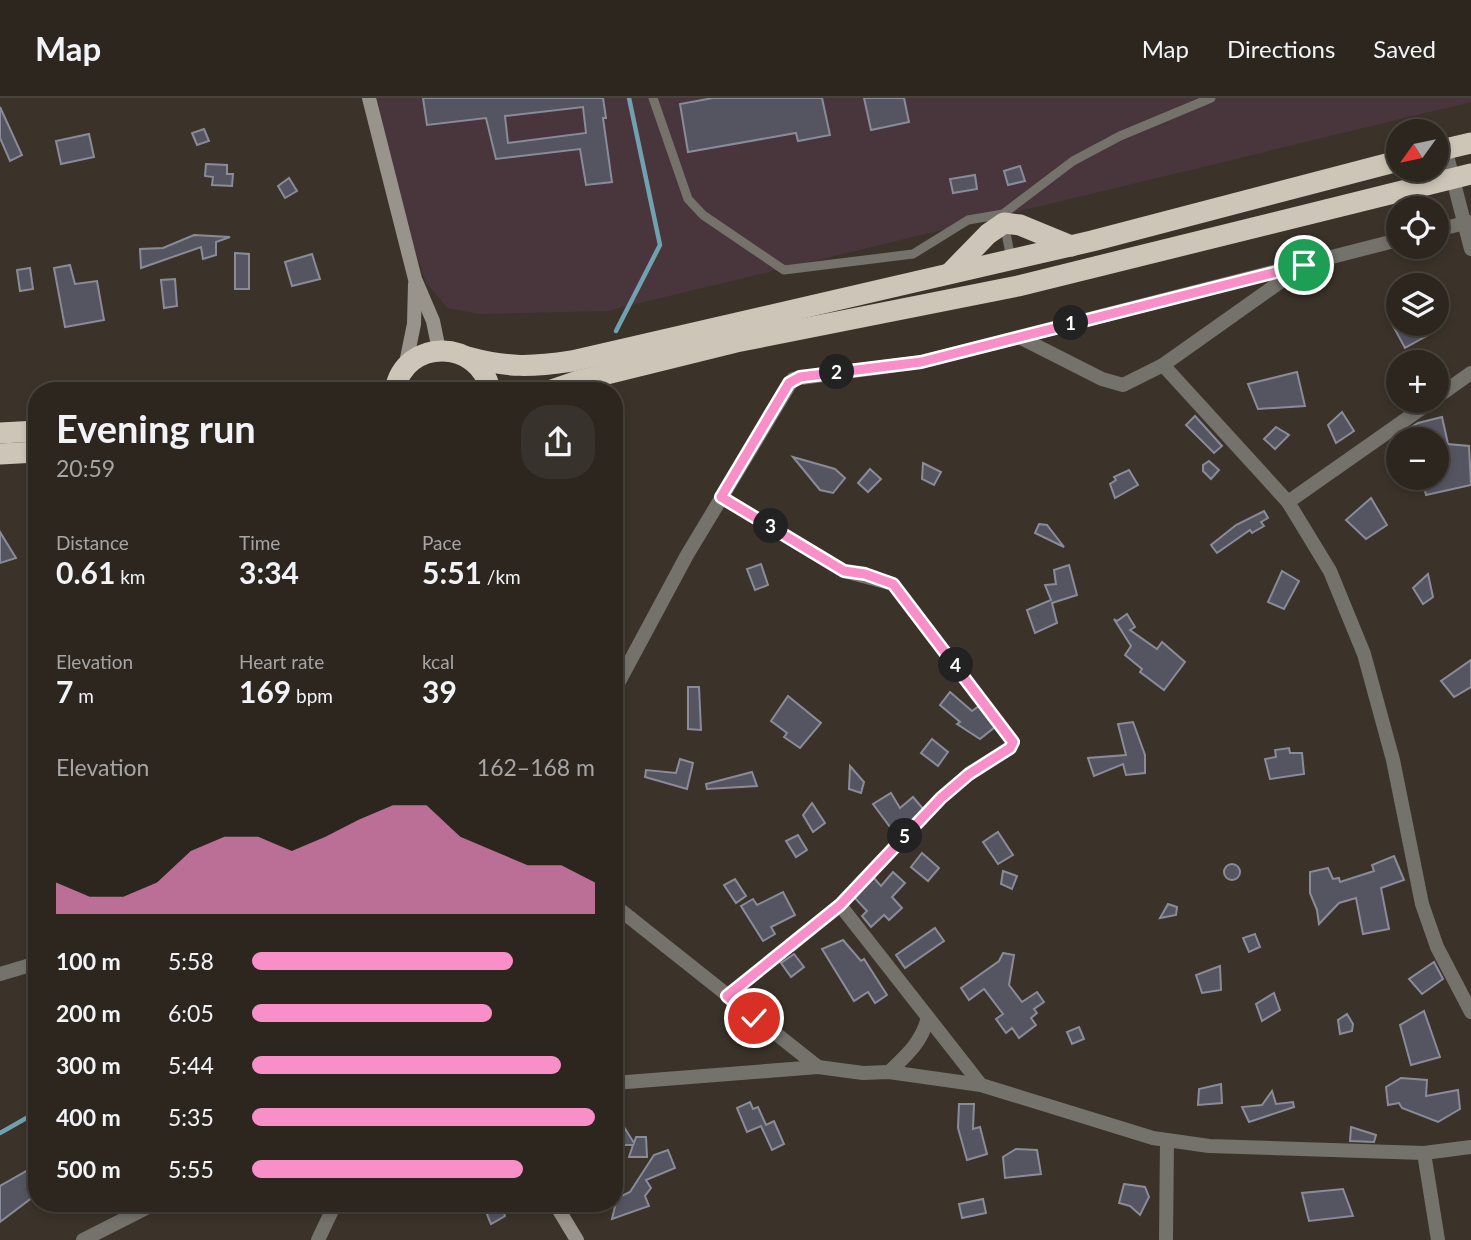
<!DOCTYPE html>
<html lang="en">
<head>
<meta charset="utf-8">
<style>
  body { margin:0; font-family:Lato,sans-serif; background:#38322c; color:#f1f3f6; height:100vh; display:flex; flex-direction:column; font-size:26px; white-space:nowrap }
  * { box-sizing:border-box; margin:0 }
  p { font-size:23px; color:#a6a5a4 }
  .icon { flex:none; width:38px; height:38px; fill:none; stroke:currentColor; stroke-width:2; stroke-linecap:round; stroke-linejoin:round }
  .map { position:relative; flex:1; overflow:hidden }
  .details { position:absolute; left:28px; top:284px; width:595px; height:830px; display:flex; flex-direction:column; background:#2c261f; border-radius:28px; box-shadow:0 4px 10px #0003,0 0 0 2px #48433d }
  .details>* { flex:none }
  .needle { width:46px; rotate:237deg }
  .tools { position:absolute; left:1386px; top:21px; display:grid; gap:14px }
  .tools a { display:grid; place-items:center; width:63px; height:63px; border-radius:50%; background:#2c261f; box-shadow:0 4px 10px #0003,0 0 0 2px #48433d; font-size:35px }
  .pin { position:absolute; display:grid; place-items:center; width:60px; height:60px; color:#fff; margin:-30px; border:4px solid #fff; border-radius:50%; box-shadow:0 2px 7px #0007 }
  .km { position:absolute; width:35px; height:35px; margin:-18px; border-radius:50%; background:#222; color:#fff; font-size:19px; line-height:35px; text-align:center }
  .round { display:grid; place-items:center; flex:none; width:74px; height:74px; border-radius:28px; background:#38322c }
  .headline { display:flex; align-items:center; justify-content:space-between; height:119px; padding:0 28px }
  h1 { font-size:38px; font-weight:700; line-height:52px }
  .figures { display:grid; grid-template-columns:repeat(3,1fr); gap:10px; height:119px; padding:7px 28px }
  .figures div { display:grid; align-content:center }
  .figures b { font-size:30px; font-weight:700 }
  .figures small { font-size:19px; font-weight:400 }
  .figures p { font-size:19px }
  .chart { height:196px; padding:14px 28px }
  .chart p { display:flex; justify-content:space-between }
  .chart svg { width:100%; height:126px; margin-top:7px; fill:#f98fc9; opacity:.7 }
  ul { padding:0 28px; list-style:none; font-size:23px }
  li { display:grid; grid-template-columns:112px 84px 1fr; align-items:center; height:52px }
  li i { height:18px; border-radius:9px; background:#f98fc9 }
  header { display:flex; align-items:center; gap:42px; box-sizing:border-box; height:98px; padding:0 35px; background:#2c261f; border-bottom:2px solid #48433d }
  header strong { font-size:33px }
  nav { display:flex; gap:38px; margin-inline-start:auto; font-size:24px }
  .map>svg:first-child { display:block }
</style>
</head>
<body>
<header>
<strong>Map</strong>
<nav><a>Map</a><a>Directions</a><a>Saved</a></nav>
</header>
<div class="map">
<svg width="1471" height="1142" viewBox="0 0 1471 1142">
  <rect width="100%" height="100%" fill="#3b3329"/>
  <!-- commercial -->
  <path fill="#49363d" d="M377 0H1471V4L607 213 479 216 448 210 426 185 405 122Z"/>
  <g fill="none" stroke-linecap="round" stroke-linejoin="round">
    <!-- stream -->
    <g stroke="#71a1b1" stroke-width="4.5">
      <path d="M616 233 660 147 629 0"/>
      <path d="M0 1035 37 1014"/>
    </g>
  </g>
  <!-- building -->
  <g fill="#545561" stroke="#8a8b99" stroke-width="2" fill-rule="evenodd">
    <path d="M423 0H603L606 20H603L612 84 586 87 580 51 496 61 486 20 427 27ZM583 9 586 35 508 45 505 18Z"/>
    <path d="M713 0H822L830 37 798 43 796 35 688 54 680 6Z"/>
    <path d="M864 0H904L909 24 871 32Z"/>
    <path d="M0 9 22 57 10 63 0 40Z"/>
    <path d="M204 31 209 43 197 47 192 35Z"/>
    <path d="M89 36 94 59 61 66 56 43Z"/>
    <path d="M206 66 227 67V76H233L232 88 212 87 213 79 205 78Z"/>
    <path d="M1020 68 1025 83 1008 87 1004 73Z"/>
    <path d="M975 77 977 91 953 95 950 81Z"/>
    <path d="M289 80 297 93 285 100 278 88Z"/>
    <path d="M194 137 230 139 216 144V157L203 161 201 149 141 170 140 151 163 150Z"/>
    <path d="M235 155 249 156V191H235Z"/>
    <path d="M312 156 320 181 292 188 285 164Z"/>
    <path d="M70 167 75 186 97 183 104 222 65 229 54 170Z"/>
    <path d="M30 170 33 191 20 193 17 172Z"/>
    <path d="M175 181 177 208 164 210 161 182Z"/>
    <path d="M1392 226H1429L1434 234 1405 250Z"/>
    <path d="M1297 274 1305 308 1258 311 1248 286Z"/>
    <path d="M1342 314 1354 333 1336 345 1328 327Z"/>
    <path d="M1195 318 1222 348 1214 355 1186 327Z"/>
    <path d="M1442 319 1448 346 1469 348 1471 387 1426 397 1422 380H1437V341H1413L1410 330 1418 325Z"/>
    <path d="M1276 329 1289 337 1275 351 1264 341Z"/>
    <path d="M793 359 835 371 845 380 833 395 820 392Z"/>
    <path d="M1209 363 1219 372 1211 381 1203 373V367Z"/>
    <path d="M923 365 941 374 934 387 922 381Z"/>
    <path d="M870 371 881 381 868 394 858 385Z"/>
    <path d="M1129 372 1138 387 1115 400 1110 386 1116 382 1114 379Z"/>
    <path d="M1371 400 1387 427 1366 441 1346 422Z"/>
    <path d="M1264 413 1268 420 1261 424 1264 428 1252 435 1250 432 1217 455 1211 447 1236 427Z"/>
    <path d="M1039 426 1047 427 1064 449 1035 435Z"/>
    <path d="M0 434 16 460 0 465Z"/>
    <path d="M761 466 768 487 755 492 747 471Z"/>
    <path d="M1069 467 1077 497 1052 505 1057 525 1035 535 1027 512 1051 502 1045 487 1056 486 1054 472Z"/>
    <path d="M1282 473 1299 483 1284 511 1268 504Z"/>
    <path d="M1428 476 1433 499 1423 506 1413 490Z"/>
    <path d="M1127 516 1135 529 1130 532 1157 551 1162 544 1185 564 1164 592 1140 574 1142 571 1125 557 1131 548 1114 521 1117 523Z"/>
    <path d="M1471 562V589L1454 599 1441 583Z"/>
    <path d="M688 589H699L701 632 688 631Z"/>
    <path d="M950 594 972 613 983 605 1000 625 980 641 957 626 960 624 940 607Z"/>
    <path d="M788 598 821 625 800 650 784 639 787 635 771 623Z"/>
    <path d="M1133 624 1145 657V675L1126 677 1123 666 1094 678 1088 660 1126 657 1118 626Z"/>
    <path d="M932 641 948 654 938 668 921 655Z"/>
    <path d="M1289 650 1290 655H1302L1304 676 1270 681 1265 661 1276 659 1275 652Z"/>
    <path d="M680 661 693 665 687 691 645 679 646 672 676 675Z"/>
    <path d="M850 668 864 684 861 695 849 691Z"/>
    <path d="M752 674 757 688 707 691 706 686Z"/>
    <path d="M891 695 900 710 913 699 924 712 905 729 902 725 893 733 873 706Z"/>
    <path d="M812 705 825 725 813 734 803 717Z"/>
    <path d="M998 734 1013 757 998 766 983 744Z"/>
    <path d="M798 737 807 752 796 759 786 743Z"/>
    <path d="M922 755 939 770 928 783 911 769Z"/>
    <path d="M1394 758 1404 782 1381 790 1389 831 1363 836 1356 800 1339 805 1319 826 1317 812 1310 795V774L1328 770 1333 781 1339 780 1340 784 1374 773 1372 767Z"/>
    <circle cx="1232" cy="774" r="8"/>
    <path d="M1003 773 1017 778 1012 791 1001 786Z"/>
    <path d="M893 774 905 785 892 799 902 810 889 822 884 817 871 829 862 818 867 813 854 799 874 780 881 788Z"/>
    <path d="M735 781 746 798 736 805 724 787Z"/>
    <path d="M783 794 795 817 771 829 775 836 763 843 741 808 753 801 757 807Z"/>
    <path d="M1168 806 1177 809 1176 817 1160 820Z"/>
    <path d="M935 830 944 843 905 870 896 857Z"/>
    <path d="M1255 836 1260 849 1249 854 1243 840Z"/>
    <path d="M843 842 861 863 864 861 887 897 875 905 868 894 854 903 822 851Z"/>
    <path d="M1003 855 1014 857 1009 887 1022 904 1037 894 1044 904 1034 911 1037 915 1031 920 1036 927 1019 940 1012 930 1006 935 996 921 1003 916 984 891 969 902 961 890 999 863Z"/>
    <path d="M794 856 804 869 791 879 781 865Z"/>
    <path d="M1434 864 1443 881 1422 896 1409 881Z"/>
    <path d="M1220 868 1221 892 1202 895 1196 877Z"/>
    <path d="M1274 895 1280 912 1262 923 1256 906Z"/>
    <path d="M1424 913 1440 959 1411 967 1400 927Z"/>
    <path d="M1347 916 1353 926 1352 933 1340 936 1338 922Z"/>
    <path d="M1079 929 1084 941 1072 946 1067 934Z"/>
    <path d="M1401 980 1427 982 1426 998 1458 992 1460 1011 1438 1024 1402 1010 1399 1005 1388 1007 1386 989Z"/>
    <path d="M1221 986 1222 1005 1198 1007 1199 991Z"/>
    <path d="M1272 993 1276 1006 1293 1004 1294 1009 1249 1024 1242 1009 1262 1007Z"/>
    <path d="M750 1004 753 1011 758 1009 766 1027 774 1023 784 1046 772 1052 761 1028 747 1034 737 1010Z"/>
    <path d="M959 1006H974L973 1031 980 1029 987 1056 967 1062 958 1030Z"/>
    <path d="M614 1013 634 1045 636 1039H646L647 1059H629L633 1047H616Z"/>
    <path d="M1351 1029 1376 1037 1374 1044 1350 1043Z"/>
    <path d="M1016 1051 1037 1052 1041 1076 1005 1080 1003 1059Z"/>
    <path d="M668 1052 675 1070 646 1082 651 1090 645 1098 649 1108 612 1121 617 1100 630 1094 654 1057Z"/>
    <path d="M37 1067V1096L0 1124V1088Z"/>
    <path d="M1124 1086 1145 1089 1149 1099 1140 1117 1130 1108 1119 1105Z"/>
    <path d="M1343 1091 1353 1118 1309 1123 1302 1095Z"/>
    <path d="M983 1101 986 1115 962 1120 959 1106Z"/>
    <path d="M482 1104H501L505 1118 491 1126Z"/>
  </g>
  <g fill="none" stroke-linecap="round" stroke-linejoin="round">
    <!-- path -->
    <g stroke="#878078" stroke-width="2.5" stroke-dasharray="5 3.5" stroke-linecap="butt">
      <path d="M849 797 941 700 969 676 1010 650 1013 644 1009 635 902 497"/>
      <path d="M740 887 779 856"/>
    </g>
    <!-- lane -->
    <g stroke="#75726c" stroke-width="9">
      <path d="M653 0 688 101 703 117 784 172 913 156 968 122 1003 116 1073 63 1120 38 1211 0"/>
      <path d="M1004 125 1011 161"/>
    </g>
    <!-- street -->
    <g stroke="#75726c" stroke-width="14">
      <path d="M1445 50 1471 151"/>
      <path d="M1437 132 1469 124"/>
      <path d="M1019 239 1102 281 1123 287 1163 267 1297 172"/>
      <path d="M1163 267 1288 404 1330 473 1364 556 1393 662 1422 806 1437 849 1471 914"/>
      <path d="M1437 299 1471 275"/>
      <path d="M721 399 844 473 893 486"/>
      <path d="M1288 404 1432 303"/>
      <path d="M614 593 687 457 793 281 921 264 1398 142"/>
      <path d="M614 807 818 969"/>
      <path d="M791 847 840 807 981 987"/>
      <path d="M0 876 37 865"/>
      <path d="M889 974C907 957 921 945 928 920"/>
      <path d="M614 985 818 969 863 975 889 974 981 987 1153 1040 1209 1048 1424 1055 1471 1049"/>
      <path d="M1424 1055 1438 1142"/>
      <path d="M83 1142 158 1104"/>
      <path d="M318 1142 336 1104"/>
      <path d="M1166 1142 1167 1042"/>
    </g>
    <!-- secondary -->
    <g stroke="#98948b" stroke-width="14">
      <path d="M369 0 415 181 433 223 439 252"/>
      <path d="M405 270 414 226 415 186"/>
      <path d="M554 1104 577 1142"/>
    </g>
    <!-- highway -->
    <g stroke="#cdc6b8" stroke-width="21">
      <path d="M1437 53 1471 45"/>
      <path d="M950 175 988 136 1004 125 1020 127 1071 148"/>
      <path d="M468 259C508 270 532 269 572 263L1092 143 1398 63"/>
      <path d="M395 292C405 239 480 241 490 292"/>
      <path d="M552 292 578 283 736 244 1018 188 1471 76"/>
      <path d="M0 335 37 333"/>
      <path d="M0 356 37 354"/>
    </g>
  </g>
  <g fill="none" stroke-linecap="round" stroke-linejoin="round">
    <defs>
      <path id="route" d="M754 920 727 898 840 807 941 700 969 676 1010 650 1013 644 893 486 865 476 844 473 721 399 789 285 800 279 921 264 1304 167"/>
    </defs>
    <!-- route casing -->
    <use href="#route" stroke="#fff" stroke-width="14"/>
    <!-- route -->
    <use href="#route" stroke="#f98fc9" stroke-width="9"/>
  </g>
</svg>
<div class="tools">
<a><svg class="needle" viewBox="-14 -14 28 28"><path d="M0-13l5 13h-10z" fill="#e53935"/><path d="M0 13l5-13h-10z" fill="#a6a5a4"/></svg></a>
<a><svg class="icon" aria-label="locate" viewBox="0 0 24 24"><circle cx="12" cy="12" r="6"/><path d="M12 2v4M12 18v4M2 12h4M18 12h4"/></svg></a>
<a><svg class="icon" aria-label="layers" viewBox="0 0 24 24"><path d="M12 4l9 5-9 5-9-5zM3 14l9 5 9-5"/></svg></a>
<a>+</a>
<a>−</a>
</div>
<div class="pin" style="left:1304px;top:167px;background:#1e9e55"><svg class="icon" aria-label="arrive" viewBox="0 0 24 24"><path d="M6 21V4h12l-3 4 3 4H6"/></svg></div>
<div class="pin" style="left:754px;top:920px;background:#d93025"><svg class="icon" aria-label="check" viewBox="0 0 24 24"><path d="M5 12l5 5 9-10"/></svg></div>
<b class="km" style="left:1071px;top:225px">1</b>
<b class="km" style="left:837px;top:274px">2</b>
<b class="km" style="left:771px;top:428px">3</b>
<b class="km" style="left:956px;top:567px">4</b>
<b class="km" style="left:905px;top:738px">5</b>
<section class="details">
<div class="headline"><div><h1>Evening run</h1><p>20:59</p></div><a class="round"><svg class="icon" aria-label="share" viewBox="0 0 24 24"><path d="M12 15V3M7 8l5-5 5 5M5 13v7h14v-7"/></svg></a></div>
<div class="figures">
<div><p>Distance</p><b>0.61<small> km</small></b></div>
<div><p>Time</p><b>3:34</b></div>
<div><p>Pace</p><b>5:51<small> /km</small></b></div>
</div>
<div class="figures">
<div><p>Elevation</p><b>7<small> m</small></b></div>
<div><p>Heart rate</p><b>169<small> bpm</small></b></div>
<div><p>kcal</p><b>39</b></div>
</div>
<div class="chart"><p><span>Elevation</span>162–168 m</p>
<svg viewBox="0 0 160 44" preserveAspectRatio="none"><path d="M0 44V33L10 38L20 38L30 33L40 22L50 17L60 17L70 22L80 17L90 11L100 6L110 6L120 17L130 22L140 27L150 27L160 33V44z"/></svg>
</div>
<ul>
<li><b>100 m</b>5:58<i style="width:76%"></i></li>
<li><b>200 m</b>6:05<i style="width:70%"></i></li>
<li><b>300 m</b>5:44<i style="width:90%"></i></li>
<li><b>400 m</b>5:35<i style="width:100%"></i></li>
<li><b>500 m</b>5:55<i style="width:79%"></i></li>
</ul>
</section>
</div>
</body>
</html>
